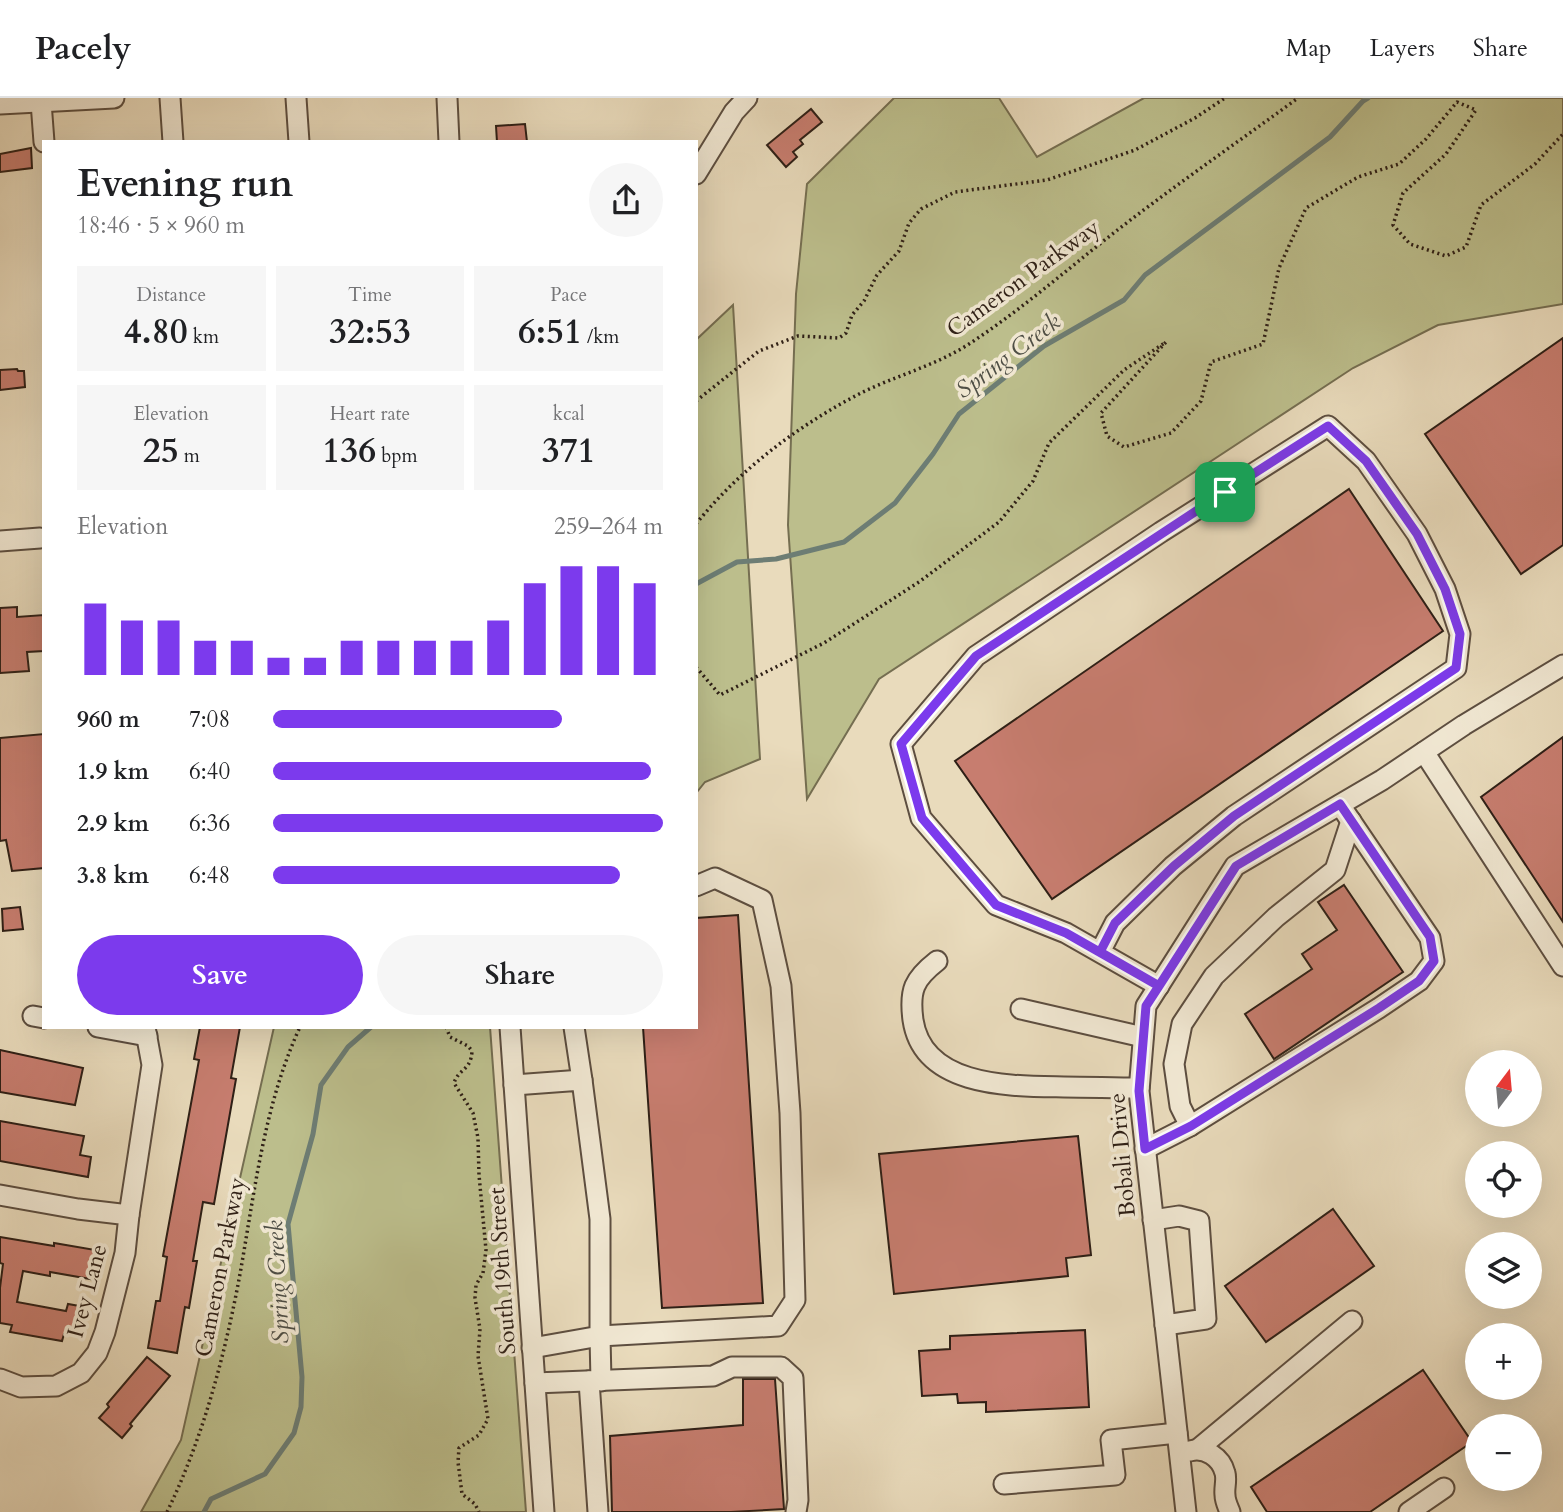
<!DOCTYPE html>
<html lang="en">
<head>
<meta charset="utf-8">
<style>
  body { margin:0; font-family:Cardo,serif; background:#f6f6f6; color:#202124; height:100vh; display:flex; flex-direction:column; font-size:26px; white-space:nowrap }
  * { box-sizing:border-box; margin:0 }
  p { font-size:23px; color:#757577 }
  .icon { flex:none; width:38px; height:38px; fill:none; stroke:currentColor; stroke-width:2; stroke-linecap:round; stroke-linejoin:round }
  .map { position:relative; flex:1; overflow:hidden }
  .sheet { position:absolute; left:42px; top:42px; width:656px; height:889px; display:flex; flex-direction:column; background:#fff; border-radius:0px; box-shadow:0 7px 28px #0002 }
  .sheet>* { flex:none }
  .needle { width:46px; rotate:16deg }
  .tools { position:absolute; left:1465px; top:952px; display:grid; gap:14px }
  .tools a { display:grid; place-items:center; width:77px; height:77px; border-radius:50%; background:#fff; box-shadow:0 7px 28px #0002; font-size:35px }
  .pin { position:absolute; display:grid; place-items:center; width:60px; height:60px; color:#fff; margin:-30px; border-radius:14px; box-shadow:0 4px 10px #0006 }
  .round { display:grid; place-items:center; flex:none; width:74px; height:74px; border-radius:37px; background:#f6f6f6 }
  .overview { display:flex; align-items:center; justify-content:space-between; height:119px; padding:0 35px }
  h1 { font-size:38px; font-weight:600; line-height:52px }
  .metrics { display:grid; grid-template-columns:repeat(3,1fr); gap:10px; height:119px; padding:7px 35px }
  .metrics div { display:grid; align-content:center; border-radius:0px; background:#f6f6f6; text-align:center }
  .metrics b { font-size:35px; font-weight:600 }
  .metrics small { font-size:19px; font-weight:400 }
  .metrics p { font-size:19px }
  .chart { height:196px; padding:14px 35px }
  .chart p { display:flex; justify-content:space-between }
  .chart svg { width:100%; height:126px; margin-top:7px; stroke:#7c3aed; stroke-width:6 }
  .cta { display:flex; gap:14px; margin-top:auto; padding:14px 35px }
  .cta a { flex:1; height:80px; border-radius:42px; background:#7c3aed; color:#fff; font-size:28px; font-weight:600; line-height:80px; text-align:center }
  .cta a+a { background:#f6f6f6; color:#202124 }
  ul { padding:0 35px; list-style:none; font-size:23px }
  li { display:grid; grid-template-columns:112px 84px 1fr; align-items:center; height:52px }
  li i { height:18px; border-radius:9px; background:#7c3aed }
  header { display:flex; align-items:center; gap:42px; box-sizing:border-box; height:98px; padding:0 35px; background:#fff; border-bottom:2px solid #e0e0e0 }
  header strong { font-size:33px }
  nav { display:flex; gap:38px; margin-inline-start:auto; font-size:24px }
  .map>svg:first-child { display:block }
</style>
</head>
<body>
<header>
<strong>Pacely</strong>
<nav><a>Map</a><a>Layers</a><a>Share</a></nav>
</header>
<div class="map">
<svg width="1563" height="1414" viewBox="0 0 1563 1414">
  <rect width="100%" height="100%" fill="#e9dbbc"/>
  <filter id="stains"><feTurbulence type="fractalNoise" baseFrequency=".00286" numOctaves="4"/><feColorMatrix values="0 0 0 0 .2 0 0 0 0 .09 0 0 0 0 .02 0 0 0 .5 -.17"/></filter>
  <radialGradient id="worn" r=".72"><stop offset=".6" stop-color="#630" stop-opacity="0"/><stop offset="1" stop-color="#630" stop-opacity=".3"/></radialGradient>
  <!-- green -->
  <g fill="#bcbe8c" stroke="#756e51" stroke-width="2">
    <path d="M894 0H999L1037 59 1144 0H1563V206L1438 227 1353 270 879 581 807 701 788 427 796 196 807 86Z"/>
    <path d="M733 207 760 661 705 684 697 694V241Z"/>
    <path d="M274 929H490L526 1414H141L181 1342Z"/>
  </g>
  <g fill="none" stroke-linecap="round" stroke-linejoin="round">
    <!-- stream -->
    <g stroke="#6d7d74" stroke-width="5">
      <path d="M696 486 737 464 776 461 844 444 895 405 933 356 959 316 1044 248 1124 202 1145 177 1330 39 1363 3 1368 0"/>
      <path d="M204 1414 211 1401 265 1376 294 1335 301 1309 302 1279 288 1126 313 1036 321 987 348 949 371 929"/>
    </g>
  </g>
  <!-- building -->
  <g fill="#c77d6f" stroke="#2e1f16" stroke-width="2">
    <path d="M811 11 822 24 800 42 803 46 793 54 797 59 786 69 767 47Z"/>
    <path d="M525 26 527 44H497L496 28Z"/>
    <path d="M31 50 32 70 0 74V56Z"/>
    <path d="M1563 240V447L1521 476 1425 336Z"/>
    <path d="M17 271 18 273H24L25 289 0 292V272Z"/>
    <path d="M1349 391 1443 533 1052 801 955 663Z"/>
    <path d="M17 509V519L44 517V553L27 554 29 573 0 575V510Z"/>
    <path d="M44 636V770L12 773 6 742 0 743V640Z"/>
    <path d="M1563 639V824L1481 699Z"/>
    <path d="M1344 787 1403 874 1274 961 1245 916 1312 871 1302 856 1337 832 1318 804Z"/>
    <path d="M20 809 23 831 3 833 2 811Z"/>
    <path d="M738 817 763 1205 662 1210 643 929H696V820Z"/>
    <path d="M200 929H240L231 980 236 981 214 1106 203 1104 193 1163H197L189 1210 185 1209 177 1255 148 1250 156 1203H160L167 1159 163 1158 199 962 194 961Z"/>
    <path d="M0 952 83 970 75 1007 0 994Z"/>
    <path d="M0 1023 84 1038 80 1057 91 1059 88 1079 0 1063Z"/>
    <path d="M1078 1038 1091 1157 1066 1160 1068 1178 894 1196 879 1056Z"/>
    <path d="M1333 1111 1374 1168 1266 1244 1225 1188Z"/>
    <path d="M0 1139 54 1148V1145L101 1153 96 1182 50 1174V1178L23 1173 17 1204 66 1213 68 1206 85 1209 80 1238 64 1236 62 1243 10 1234 12 1227 0 1225V1190L3 1166 0 1165Z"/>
    <path d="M1085 1232 1089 1309 986 1314V1304L958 1305 957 1296 922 1298 919 1253 950 1251V1238Z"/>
    <path d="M147 1259 170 1278 130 1326 132 1328 122 1340 99 1320 109 1309 107 1306Z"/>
    <path d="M1423 1272 1472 1344 1370 1414H1267L1251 1389Z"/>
    <path d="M743 1281H775L784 1411 731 1414H612L610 1338 743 1327Z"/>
  </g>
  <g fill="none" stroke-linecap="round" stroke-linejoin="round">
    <defs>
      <g id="minor">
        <path d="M170 0 173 44"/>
        <path d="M296 0 299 44"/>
        <path d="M447 0 449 44"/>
        <path d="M41 4 44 44"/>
        <path d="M0 6 114 0"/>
        <path d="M696 76 734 14 747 0"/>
        <path d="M0 443 40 440"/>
        <path d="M1424 654 1563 868"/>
        <path d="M1100 854 1115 825 1173 768 1234 718 1456 570 1460 536 1445 491 1417 436 1366 363 1328 328 1161 434 976 558 901 646 921 720 996 807 1066 835 1159 888"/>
        <path d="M937 863C914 881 909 892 913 922 923 990 1012 988 1064 989 1089 989 1114 990 1139 990"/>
        <path d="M1021 911 1143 939"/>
        <path d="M33 918 44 920"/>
        <path d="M98 929 147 938"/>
        <path d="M510 929 544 1414"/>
        <path d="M574 929 582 982"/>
        <path d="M514 987 582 982 600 1121V1238L532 1250"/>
        <path d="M1190 1028 1180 1008 1174 966 1182 926 1214 878 1276 819 1335 772 1351 723"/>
        <path d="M1145 1051 1190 1028 1379 910 1419 883 1434 863 1430 840 1340 707"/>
        <path d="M0 1097 78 1111 129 1117 125 1155 105 1234 97 1255 81 1275 56 1288 21 1289 0 1281"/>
        <path d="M129 1117 152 967 145 929"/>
        <path d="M1153 1122 1179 1118 1199 1123 1206 1221 1165 1227"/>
        <path d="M589 1283 598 1414"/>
        <path d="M601 1283 600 1238 778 1228 795 1202 790 1015 781 888 762 802 715 780 696 788"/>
        <path d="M535 1285 713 1278 732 1269H781L793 1280 798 1402 796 1414"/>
        <path d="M1198 1351 1352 1223"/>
        <path d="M1190 1353C1205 1349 1221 1359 1225 1375 1227 1382 1224 1390 1225 1397 1225 1403 1228 1409 1230 1414"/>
        <path d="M1004 1386 1115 1377 1111 1342 1177 1335"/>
        <path d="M1186 1414 1139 993 1146 908 1235 768 1382 682 1464 627 1563 567"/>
        <path d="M1409 1414 1444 1390"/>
      </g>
    </defs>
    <!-- minor casing -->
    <use href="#minor" stroke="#5d4e40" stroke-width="23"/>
    <!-- path -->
    <g stroke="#2e1f16" stroke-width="3.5" stroke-dasharray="2 3.5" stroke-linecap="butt">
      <path d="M696 303 759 253 798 238 839 240 846 235 852 217 864 203 877 177 899 153 909 125 921 111 955 94 1047 82 1135 52 1195 20 1225 0"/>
      <path d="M696 426C740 371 799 327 861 295 897 277 938 267 972 244 1019 213 1062 176 1106 141 1168 92 1234 47 1298 0"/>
      <path d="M696 569 720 597 824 545 919 484 999 424 1033 383 1049 345 1124 272 1166 244 1101 315 1107 338 1124 349 1171 335 1201 303 1211 264 1263 246 1279 170 1306 110 1358 79 1399 66 1426 41 1457 4 1476 12 1446 56 1403 95 1393 127 1410 146 1446 158 1466 149 1481 107 1535 66 1563 36"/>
      <path d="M446 929 450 939 468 948 472 953C471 973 459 970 454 985L473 1015 478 1040 479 1077 486 1152 483 1175 476 1187 475 1200 480 1231 478 1258 488 1321 479 1337 459 1350 458 1364 462 1396 475 1406 479 1414"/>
      <path d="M167 1414C203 1340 225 1257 240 1176 255 1092 264 1007 300 929"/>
    </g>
    <!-- minor -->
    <use href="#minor" stroke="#f1e8d3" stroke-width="19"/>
  </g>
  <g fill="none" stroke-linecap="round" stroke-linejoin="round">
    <defs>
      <path id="route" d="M1225 394 976 558 901 646 922 720 996 807 1066 835 1159 888 1146 908 1139 993 1145 1051 1191 1028 1379 910 1419 883 1434 863 1430 839 1340 706 1236 768 1159 888 1100 854 1115 825 1174 768 1234 718 1456 570 1460 536 1445 491 1417 436 1366 363 1328 328 1225 394"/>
    </defs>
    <!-- route casing -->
    <use href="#route" stroke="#fff" stroke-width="14"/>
    <!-- route -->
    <use href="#route" stroke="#7c3aed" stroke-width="9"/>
  </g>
  <g text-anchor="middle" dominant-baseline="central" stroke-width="7" stroke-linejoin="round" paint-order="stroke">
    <!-- street labels -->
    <g font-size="23" fill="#2e1f16" stroke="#f1e8d3">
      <text transform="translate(1023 180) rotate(-36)">Cameron Parkway</text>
      <text transform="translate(1122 1057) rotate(-95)">Bobali Drive</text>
      <text transform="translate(220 1169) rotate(-79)">Cameron Parkway</text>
      <text transform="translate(502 1173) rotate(-94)">South 19th Street</text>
      <text transform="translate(87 1193) rotate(-75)">Ivey Lane</text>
    </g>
    <!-- water labels -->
    <g font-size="24" font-style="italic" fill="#4e4e45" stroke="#f1e8d3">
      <text transform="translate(1008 258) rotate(-37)">Spring Creek</text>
      <text transform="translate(278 1184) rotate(-93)">Spring Creek</text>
    </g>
  </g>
  <rect width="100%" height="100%" filter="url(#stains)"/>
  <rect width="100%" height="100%" fill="url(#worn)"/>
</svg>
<div class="tools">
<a><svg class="needle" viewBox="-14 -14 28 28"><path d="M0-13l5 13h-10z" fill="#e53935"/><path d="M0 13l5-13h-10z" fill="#757577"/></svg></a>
<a><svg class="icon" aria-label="locate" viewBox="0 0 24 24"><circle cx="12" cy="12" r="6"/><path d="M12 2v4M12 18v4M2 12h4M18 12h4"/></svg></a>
<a><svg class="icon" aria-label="layers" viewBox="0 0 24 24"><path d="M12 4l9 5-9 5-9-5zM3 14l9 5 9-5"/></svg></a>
<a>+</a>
<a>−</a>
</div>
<div class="pin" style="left:1225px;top:394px;background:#1e9e55"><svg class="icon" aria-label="arrive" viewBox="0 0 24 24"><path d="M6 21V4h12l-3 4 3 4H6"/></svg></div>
<section class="sheet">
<div class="overview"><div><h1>Evening run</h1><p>18:46 · 5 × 960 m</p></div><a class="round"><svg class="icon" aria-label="share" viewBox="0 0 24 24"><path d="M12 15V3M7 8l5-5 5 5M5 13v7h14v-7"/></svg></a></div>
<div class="metrics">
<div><p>Distance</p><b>4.80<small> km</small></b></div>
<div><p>Time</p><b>32:53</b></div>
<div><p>Pace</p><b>6:51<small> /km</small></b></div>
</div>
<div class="metrics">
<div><p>Elevation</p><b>25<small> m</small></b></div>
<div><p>Heart rate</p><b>136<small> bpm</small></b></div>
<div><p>kcal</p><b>371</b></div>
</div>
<div class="chart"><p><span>Elevation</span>259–264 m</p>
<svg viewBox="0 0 160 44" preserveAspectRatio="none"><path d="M5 44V19M15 44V25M25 44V25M35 44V32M45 44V32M55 44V38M65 44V38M75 44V32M85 44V32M95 44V32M105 44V32M115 44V25M125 44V12M135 44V6M145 44V6M155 44V12"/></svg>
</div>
<ul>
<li><b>960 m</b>7:08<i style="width:74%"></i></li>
<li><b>1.9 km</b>6:40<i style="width:97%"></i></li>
<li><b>2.9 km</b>6:36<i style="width:100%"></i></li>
<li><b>3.8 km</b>6:48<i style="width:89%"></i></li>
</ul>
<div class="cta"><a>Save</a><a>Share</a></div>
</section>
</div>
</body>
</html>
